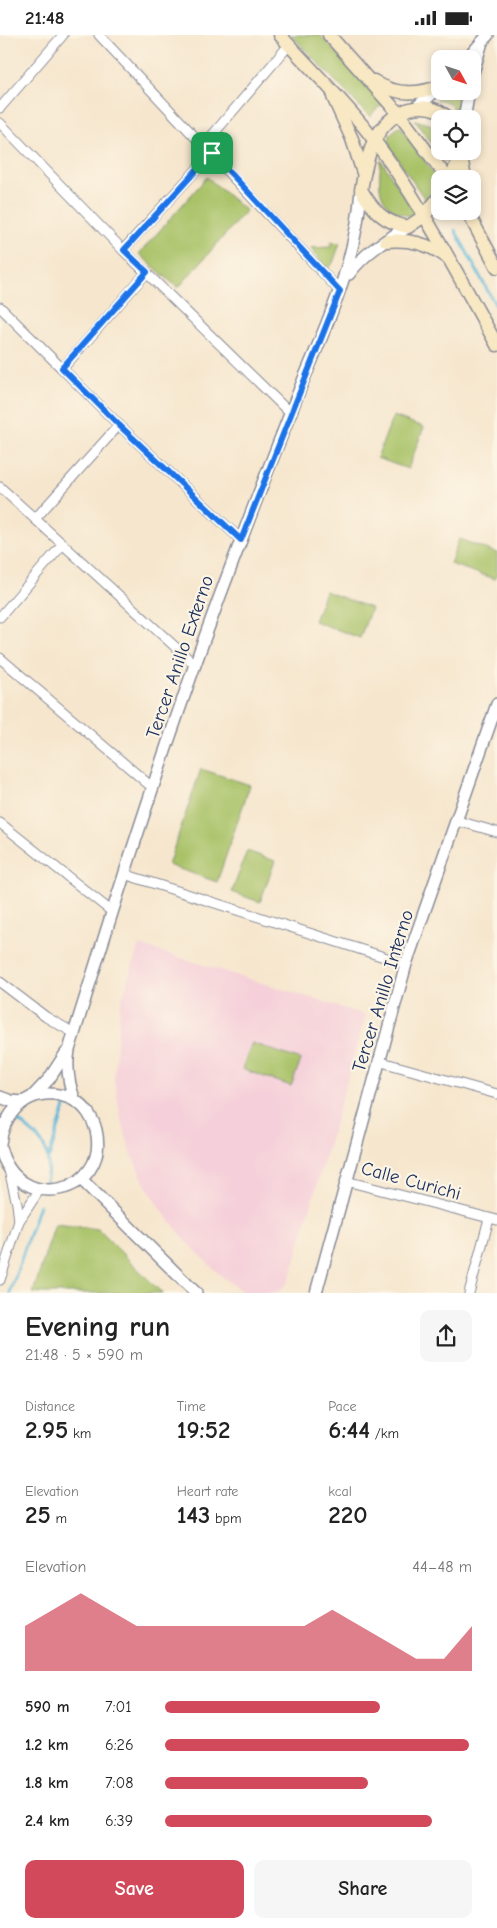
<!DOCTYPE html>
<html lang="en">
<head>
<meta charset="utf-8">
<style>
  body { margin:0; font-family:"Comic Neue",sans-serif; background:#f6f6f6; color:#222; height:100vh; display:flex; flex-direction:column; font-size:19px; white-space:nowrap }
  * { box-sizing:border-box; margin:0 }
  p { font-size:16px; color:#767676 }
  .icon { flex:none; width:28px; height:28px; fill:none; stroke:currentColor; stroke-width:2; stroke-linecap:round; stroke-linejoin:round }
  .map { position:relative; height:1258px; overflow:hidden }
  .sheet { display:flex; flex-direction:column; background:#fff; flex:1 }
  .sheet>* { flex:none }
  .needle { width:32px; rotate:130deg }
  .buttons { position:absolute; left:431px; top:15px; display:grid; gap:10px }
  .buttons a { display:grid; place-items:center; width:50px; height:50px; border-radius:10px; background:#fff; box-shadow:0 2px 8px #0003; font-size:25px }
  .pin { position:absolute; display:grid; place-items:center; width:42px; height:42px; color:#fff; margin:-21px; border-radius:10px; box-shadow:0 2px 8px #0006 }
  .round { display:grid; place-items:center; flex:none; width:52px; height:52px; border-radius:10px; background:#f6f6f6 }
  .headline { display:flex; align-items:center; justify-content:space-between; height:85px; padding:0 25px }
  h1 { font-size:28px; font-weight:600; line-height:38px }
  .metrics { display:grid; grid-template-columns:repeat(3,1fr); gap:8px; height:85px; padding:5px 25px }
  .metrics div { display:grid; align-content:center }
  .metrics b { font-size:25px; font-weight:600 }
  .metrics small { font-size:14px; font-weight:400 }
  .metrics p { font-size:14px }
  .chart { height:140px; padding:10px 25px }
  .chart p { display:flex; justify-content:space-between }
  .chart svg { width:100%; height:90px; margin-top:5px; fill:#d1495b; opacity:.7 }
  .cta { display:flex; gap:10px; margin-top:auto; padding:10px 25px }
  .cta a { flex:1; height:58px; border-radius:10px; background:#d1495b; color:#fff; font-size:20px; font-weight:600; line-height:58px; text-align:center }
  .cta a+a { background:#f6f6f6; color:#222 }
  ul { padding:0 25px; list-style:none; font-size:16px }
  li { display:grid; grid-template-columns:80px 60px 1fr; align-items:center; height:38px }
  li i { height:12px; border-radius:6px; background:#d1495b }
  .status { display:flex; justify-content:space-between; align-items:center; height:35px; padding:0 25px; background:#fff; direction:ltr }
  .status svg { height:14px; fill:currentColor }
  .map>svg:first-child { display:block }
</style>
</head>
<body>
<div class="status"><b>21:48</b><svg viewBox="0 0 49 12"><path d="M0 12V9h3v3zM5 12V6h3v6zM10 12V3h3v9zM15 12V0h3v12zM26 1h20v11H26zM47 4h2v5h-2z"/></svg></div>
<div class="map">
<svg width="497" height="1258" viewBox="0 0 497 1258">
  <rect width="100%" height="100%" fill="#fcf5e5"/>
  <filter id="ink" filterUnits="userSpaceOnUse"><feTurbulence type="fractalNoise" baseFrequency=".02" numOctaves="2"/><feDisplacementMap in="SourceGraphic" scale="10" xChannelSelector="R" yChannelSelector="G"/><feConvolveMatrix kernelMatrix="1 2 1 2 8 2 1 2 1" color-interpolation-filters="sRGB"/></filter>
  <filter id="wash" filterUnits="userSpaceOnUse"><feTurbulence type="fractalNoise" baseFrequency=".0096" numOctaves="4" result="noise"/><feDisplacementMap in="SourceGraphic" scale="20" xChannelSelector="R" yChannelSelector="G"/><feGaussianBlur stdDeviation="1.12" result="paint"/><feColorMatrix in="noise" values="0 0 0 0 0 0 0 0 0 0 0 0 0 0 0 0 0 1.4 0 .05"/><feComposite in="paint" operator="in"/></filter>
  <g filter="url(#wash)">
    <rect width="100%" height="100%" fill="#f6e6cd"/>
    <!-- built -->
    <path fill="#f5cfd9" d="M139 910 366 980 292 1236 288 1247 281 1255 273 1258H244L218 1238 187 1207 159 1172 144 1147 132 1121 121 1083 114 1045 120 970Z"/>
    <!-- green -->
    <g fill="#a9c268" stroke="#627863">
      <path d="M291 0H320L384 69 375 75 370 82Z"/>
      <path d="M444 56H462L458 80C452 71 447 64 436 65Z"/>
      <path d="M415 85 432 90 440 96V116H447L445 127Z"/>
      <path d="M400 91 436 142 435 153 426 166 389 111 390 99Z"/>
      <path d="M381 125 415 178 410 181C377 174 378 153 381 125Z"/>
      <path d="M207 142 246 176 178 253 139 219Z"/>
      <path d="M331 207 340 208 333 228 328 234 325 232 311 213 331 212Z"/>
      <path d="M393 381 424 392 408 434 377 423Z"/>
      <path d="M459 504 497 518V538L495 544 450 529Z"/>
      <path d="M325 556 371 573 360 603 314 586Z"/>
      <path d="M201 734 250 750 217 847 168 830Z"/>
      <path d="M247 816 275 826 260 867 232 857Z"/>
      <path d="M252 1008 301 1025 291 1051 242 1034Z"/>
      <path d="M55 1189 98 1194 162 1258H33Z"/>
    </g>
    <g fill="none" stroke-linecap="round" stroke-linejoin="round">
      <!-- stream -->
      <g stroke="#5db7da" stroke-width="3">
        <path d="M455 195 497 273"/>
        <path d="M15 1084C42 1103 53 1114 46 1147"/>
        <path d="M49 1122 65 1072"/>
        <path d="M10 1258 39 1170"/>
      </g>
    </g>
  </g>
  <g filter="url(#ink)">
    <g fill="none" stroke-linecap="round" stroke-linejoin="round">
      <defs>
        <g id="minor">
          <path d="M99 0 340 256"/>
          <path d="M0 73 63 0"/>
          <path d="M0 88 123 215 290 378"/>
          <path d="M204 110 289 10"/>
          <path d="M123 215 212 118"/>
          <path d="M0 272 119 390 241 505"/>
          <path d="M63 333 147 237"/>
          <path d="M0 452 194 629"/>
          <path d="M35 484 119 390"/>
          <path d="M0 582 63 509"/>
          <path d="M0 623 153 753"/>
          <path d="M458 786 497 797"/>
          <path d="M0 788 111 876"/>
          <path d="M124 839 406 929"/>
          <path d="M0 947 46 982 74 998"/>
          <path d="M378 1026 497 1059"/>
          <path d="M9 1135 17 1169 19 1186"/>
          <path d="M346 1146 497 1185"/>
          <path d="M0 1245 19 1186 40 1154"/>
          <path d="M469 1258 489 1184"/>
        </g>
        <g id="tertiary">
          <path d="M467 24 488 0"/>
          <path d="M472 41 482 7"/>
          <path d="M418 71 440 52"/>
          <path d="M464 84 469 56"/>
          <path d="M349 239C364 218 386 205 408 192"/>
          <path d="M0 1062 11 1066 23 1067"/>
          <path d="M32 1062 49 1044 66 1018"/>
          <path d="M75 1066C68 1048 66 1033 69 1015 122 844 176 674 240 508 260 454 282 400 303 346 330 282 356 226 361 155"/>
          <path d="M0 1109C4 1071 37 1047 74 1065 85 1071 93 1083 96 1095 111 1159 17 1182 0 1112"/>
          <path d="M81 1144 196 1258"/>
          <path d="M316 1258 406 929 497 669"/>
        </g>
        <g id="secondary">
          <path d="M280 0C311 35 346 67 374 105 422 169 458 241 497 310"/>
          <path d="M329 0 398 78 448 144"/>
          <path d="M374 46C395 61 417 60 440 51"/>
          <path d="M333 62 352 104 363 138"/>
          <path d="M461 121 465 144"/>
          <path d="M451 144 461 117"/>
          <path d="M440 161 424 181 408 192C383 187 374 176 361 155 364 139 367 121 374 106 388 77 423 59 450 84"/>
          <path d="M467 176 497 232"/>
          <path d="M386 206C409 204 427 208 447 222"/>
        </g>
      </defs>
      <!-- minor casing -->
      <use href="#minor" stroke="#888a96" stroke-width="11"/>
      <!-- tertiary casing -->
      <use href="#tertiary" stroke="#888a96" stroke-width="14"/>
      <!-- secondary casing -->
      <use href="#secondary" stroke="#888a96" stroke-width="15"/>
      <!-- minor -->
      <use href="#minor" stroke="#fff" stroke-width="9"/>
      <!-- tertiary -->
      <use href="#tertiary" stroke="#fff" stroke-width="11"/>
      <!-- secondary -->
      <use href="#secondary" stroke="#f8e8c3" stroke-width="12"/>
    </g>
  </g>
  <g fill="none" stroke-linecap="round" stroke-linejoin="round" filter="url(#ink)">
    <defs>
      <path id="route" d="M212 118 340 256 241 505 119 390 62 333 147 237 124 215Z"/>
    </defs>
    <!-- route casing -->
    <use href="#route" stroke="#fff" stroke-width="10"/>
    <!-- route -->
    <use href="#route" stroke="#1a73e8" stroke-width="6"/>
  </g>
  <g text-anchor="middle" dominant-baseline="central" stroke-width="4.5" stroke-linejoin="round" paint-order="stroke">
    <!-- street labels -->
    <g font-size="19" fill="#1b2f5e" stroke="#fcf5e5">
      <text transform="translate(180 622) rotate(-71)">Tercer Anillo Externo</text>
      <text transform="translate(383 956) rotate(-73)">Tercer Anillo Interno</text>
      <text transform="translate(411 1146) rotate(15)">Calle Curichi</text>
    </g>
  </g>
</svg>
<div class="buttons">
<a><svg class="needle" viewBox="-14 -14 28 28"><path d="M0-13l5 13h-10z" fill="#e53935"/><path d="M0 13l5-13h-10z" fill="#767676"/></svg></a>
<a><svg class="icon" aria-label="locate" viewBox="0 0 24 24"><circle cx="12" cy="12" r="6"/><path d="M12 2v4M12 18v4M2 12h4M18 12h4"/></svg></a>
<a><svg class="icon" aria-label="layers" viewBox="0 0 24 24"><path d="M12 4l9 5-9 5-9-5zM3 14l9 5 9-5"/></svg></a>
</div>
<div class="pin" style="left:212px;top:118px;background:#1e9e55"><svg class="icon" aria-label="arrive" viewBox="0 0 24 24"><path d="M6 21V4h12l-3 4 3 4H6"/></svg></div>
</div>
<section class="sheet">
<div class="headline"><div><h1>Evening run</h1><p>21:48 · 5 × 590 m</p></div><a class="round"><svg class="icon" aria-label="share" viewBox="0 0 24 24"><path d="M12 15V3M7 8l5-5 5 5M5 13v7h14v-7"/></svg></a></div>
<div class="metrics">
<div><p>Distance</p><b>2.95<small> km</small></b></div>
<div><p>Time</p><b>19:52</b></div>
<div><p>Pace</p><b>6:44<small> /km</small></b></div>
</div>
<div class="metrics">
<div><p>Elevation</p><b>25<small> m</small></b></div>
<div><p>Heart rate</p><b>143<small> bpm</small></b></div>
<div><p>kcal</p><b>220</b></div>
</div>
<div class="chart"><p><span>Elevation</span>44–48 m</p>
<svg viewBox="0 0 160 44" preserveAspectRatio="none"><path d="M0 44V22L10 14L20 6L30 14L40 22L50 22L60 22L70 22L80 22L90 22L100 22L110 14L120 22L130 30L140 38L150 38L160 22V44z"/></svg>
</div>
<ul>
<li><b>590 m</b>7:01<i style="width:70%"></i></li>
<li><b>1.2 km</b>6:26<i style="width:99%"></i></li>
<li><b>1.8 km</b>7:08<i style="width:66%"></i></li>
<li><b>2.4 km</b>6:39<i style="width:87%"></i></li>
</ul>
<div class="cta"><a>Save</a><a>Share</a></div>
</section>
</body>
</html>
